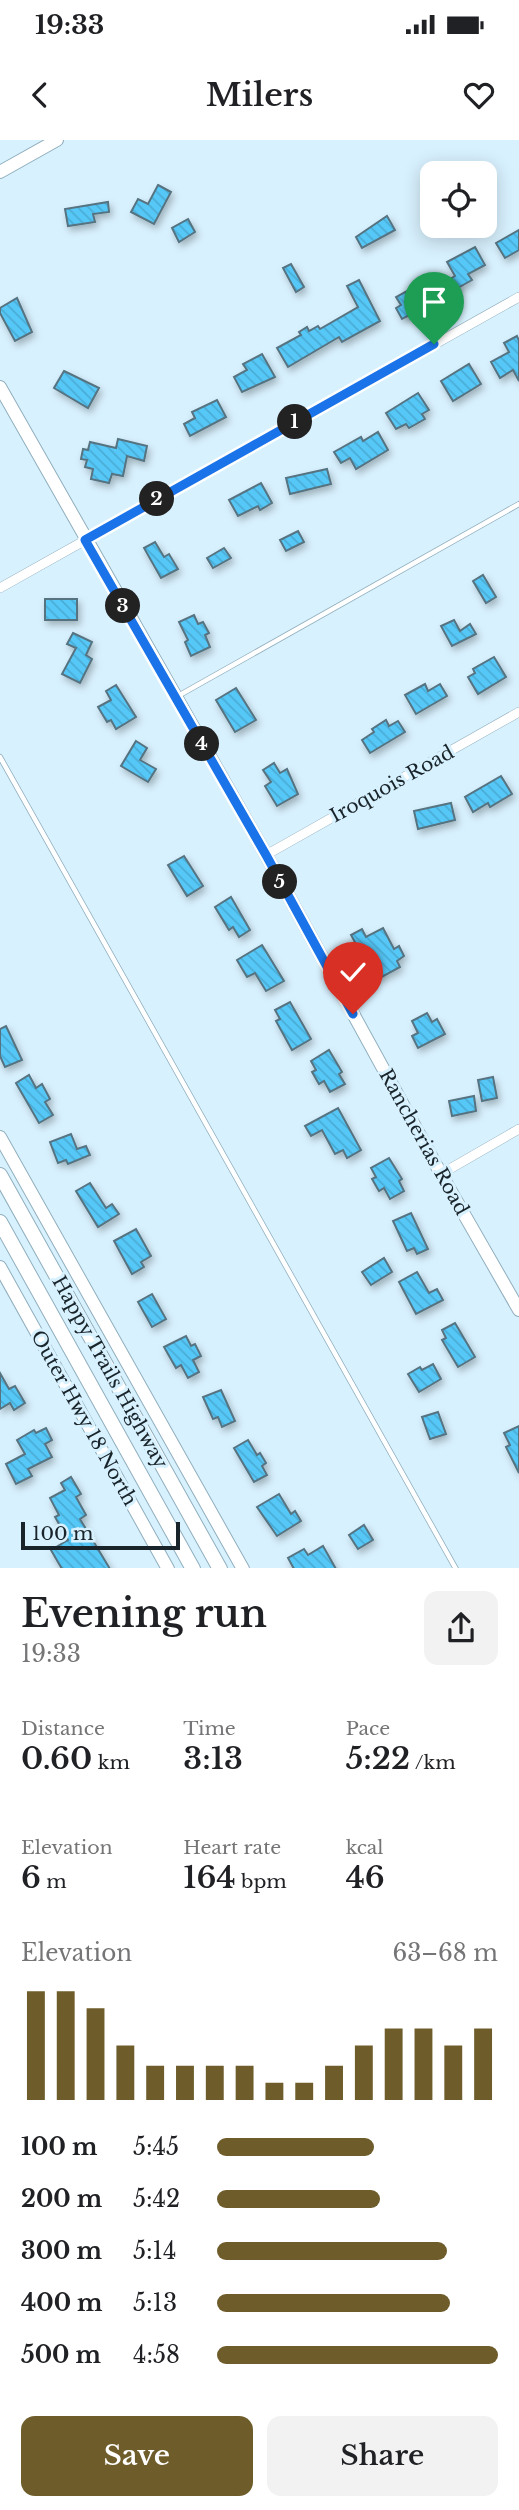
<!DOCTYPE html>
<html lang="en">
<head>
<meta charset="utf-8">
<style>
  body { margin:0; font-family:"Libre Baskerville",serif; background:#f2f2f2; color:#202124; height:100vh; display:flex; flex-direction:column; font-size:26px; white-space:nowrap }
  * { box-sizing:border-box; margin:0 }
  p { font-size:23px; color:#757577 }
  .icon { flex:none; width:38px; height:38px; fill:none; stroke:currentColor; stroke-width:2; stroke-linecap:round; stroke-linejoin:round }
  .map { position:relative; height:1428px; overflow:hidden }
  .details { display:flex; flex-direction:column; background:#fff; flex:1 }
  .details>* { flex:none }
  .controls { position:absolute; left:420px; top:21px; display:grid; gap:14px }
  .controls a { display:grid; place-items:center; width:77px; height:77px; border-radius:14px; background:#fff; box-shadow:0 4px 18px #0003; font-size:35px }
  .scale { position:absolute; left:21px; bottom:18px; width:159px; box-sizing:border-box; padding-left:7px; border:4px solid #18242a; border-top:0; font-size:19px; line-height:24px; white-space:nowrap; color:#18242a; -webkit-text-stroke:5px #d8f1fe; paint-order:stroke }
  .pin { position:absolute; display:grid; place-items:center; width:60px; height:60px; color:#fff; margin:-72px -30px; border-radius:50% 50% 50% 0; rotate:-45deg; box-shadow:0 0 7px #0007 }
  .pin .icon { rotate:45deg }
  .km { position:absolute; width:35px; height:35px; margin:-18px; border-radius:50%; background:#222; color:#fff; font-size:19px; line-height:35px; text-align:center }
  .round { display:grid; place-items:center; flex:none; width:74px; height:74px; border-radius:14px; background:#f2f2f2 }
  .summary { display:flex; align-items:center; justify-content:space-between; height:119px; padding:0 21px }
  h1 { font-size:38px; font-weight:600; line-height:52px }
  .figures { display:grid; grid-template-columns:repeat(3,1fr); gap:10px; height:119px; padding:7px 21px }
  .figures div { display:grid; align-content:center }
  .figures b { font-size:30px; font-weight:600 }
  .figures small { font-size:19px; font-weight:400 }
  .figures p { font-size:19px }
  .chart { height:196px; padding:14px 21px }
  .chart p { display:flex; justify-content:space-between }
  .chart svg { width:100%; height:126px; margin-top:7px; stroke:#6e5d2b; stroke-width:6 }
  .button { display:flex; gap:14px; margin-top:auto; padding:14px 21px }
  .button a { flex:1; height:80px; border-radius:14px; background:#6e5d2b; color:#fff; font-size:28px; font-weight:600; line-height:80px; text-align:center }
  .button a+a { background:#f2f2f2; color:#202124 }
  ul { padding:0 21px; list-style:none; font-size:23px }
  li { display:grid; grid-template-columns:112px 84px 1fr; align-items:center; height:52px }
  li i { height:18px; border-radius:9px; background:#6e5d2b }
  .status { display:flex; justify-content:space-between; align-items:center; height:49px; padding:0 35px; background:#fff; direction:ltr }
  .status svg { height:19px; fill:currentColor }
  header { display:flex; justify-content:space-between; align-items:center; height:91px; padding:0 21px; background:#fff; font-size:32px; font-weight:600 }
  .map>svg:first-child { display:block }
</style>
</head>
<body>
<div class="status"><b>19:33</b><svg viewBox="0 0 49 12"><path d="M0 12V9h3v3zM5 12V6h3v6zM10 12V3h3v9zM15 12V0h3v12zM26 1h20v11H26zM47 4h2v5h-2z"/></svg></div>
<header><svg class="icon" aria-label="back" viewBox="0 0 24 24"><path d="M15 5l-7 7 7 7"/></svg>Milers<svg class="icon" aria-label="heart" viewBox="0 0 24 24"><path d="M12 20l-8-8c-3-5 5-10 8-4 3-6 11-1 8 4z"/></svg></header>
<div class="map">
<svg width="519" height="1429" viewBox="0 0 519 1429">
  <defs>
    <pattern id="building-back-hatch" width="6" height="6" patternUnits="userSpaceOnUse" patternTransform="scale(1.75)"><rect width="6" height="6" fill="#56c8f8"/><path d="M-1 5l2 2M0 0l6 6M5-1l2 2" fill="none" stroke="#4aacd5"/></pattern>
    <filter id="shadow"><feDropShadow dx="2.5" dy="4" stdDeviation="3.5" flood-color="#0004"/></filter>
  </defs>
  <rect width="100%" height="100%" fill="#d8f1fe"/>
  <!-- building -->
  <g fill="url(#building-back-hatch)" stroke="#567381" stroke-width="2" filter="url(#shadow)">
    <path d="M158 45 171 52 154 84 131 72 138 59 148 64Z"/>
    <path d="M108 62 109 72 93 74 95 82 68 86 65 69Z"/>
    <path d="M387 76 395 90 362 108 356 97Z"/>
    <path d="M188 79 195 92 179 102 172 88Z"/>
    <path d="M519 90V110L505 118 496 103Z"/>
    <path d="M475 107 485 125 468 134 472 140 456 149 450 139 455 136 447 122Z"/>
    <path d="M291 124 304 147 296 152 283 128Z"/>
    <path d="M359 140 380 181 342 202 339 197 288 227 277 208 301 195 299 192 307 187 309 191 318 186 320 189 358 167 347 146Z"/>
    <path d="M425 141 436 161 402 179 396 168 401 165 396 157Z"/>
    <path d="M17 158 32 192 15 201 0 173V168Z"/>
    <path d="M517 196 519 201V241L513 230 500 238 491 222 509 212 504 203Z"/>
    <path d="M262 214 275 237 242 252 234 237 247 230 243 224Z"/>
    <path d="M469 224 481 244 453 261 441 241Z"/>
    <path d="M64 231 99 248 88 268 54 248Z"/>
    <path d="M418 253 429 270 422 274 425 279 409 288 406 284 396 289 386 273Z"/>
    <path d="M217 260 226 277 190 296 184 284 195 278 192 272Z"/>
    <path d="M378 292 388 310 356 329 350 318 341 323 334 312 361 297 363 301Z"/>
    <path d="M118 299 147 306 144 321 127 316 123 336 112 334 109 343 91 339 93 329 85 327 87 320 81 319 83 309 88 310 90 302 116 308Z"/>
    <path d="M327 329 331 344 290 354 286 338Z"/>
    <path d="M261 343 272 363 260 370 258 366 238 376 229 360Z"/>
    <path d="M298 391 304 402 286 411 280 400Z"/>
    <path d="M155 402 164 417 169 414 178 429 161 438 144 408Z"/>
    <path d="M224 408 231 418 213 428 207 418Z"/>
    <path d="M483 435 496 457 486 463 473 441Z"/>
    <rect x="45" y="459" width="32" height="21"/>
    <path d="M194 475 198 484 203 482 209 493 205 495 210 507 191 516 185 502 188 500 179 482Z"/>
    <path d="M454 480 460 491 470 484 476 494 452 506 441 486Z"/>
    <path d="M73 493 92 502 86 515 92 519 80 543 62 534 76 508 67 504Z"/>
    <path d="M494 517 506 537 478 554 468 537 475 533 473 529Z"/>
    <path d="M425 544 428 551 440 544 447 556 416 574 405 555Z"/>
    <path d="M116 545 136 577 116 589 111 580 107 582 98 567 111 560 106 551Z"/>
    <path d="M236 548 256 580 235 592 216 560Z"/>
    <path d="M386 580 389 586 398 581 405 592 370 613 362 600 374 592 372 589Z"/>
    <path d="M136 601 147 608 140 620 156 629 148 642 121 626Z"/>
    <path d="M274 623 280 633 287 629 298 654 277 666 265 646 271 642 263 630Z"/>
    <path d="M501 636 512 654 490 667 488 663 473 672 465 657Z"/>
    <path d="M451 663 455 680 418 689 414 671Z"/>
    <path d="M184 716 203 746 187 756 168 725Z"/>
    <path d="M231 757 250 790 239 797 233 787 229 790 215 767Z"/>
    <path d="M383 788 394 809 399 806 404 816 397 821 400 827 380 838 367 815 363 817 351 795 362 789 366 797Z"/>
    <path d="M262 805 284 841 266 851 255 833 247 837 237 820Z"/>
    <path d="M290 862 311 899 292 910 276 881 280 879 275 870Z"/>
    <path d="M427 873 432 882 437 879 445 894 418 908 412 896 418 893 412 881Z"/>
    <path d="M6 886 22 920 5 927 0 916V889Z"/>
    <path d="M329 910 342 932 339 934 345 944 330 952 324 941 319 944 312 932 316 930 311 921Z"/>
    <path d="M29 935 36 948 42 944 50 959 45 962 53 975 39 983 16 943Z"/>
    <path d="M493 937 497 958 482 961 478 940Z"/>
    <path d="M474 956 476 971 452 976 449 961Z"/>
    <path d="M338 968 361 1010 347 1018 343 1010 335 1014 322 990 311 996 305 986Z"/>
    <path d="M71 994 77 1009 86 1006 90 1015 68 1024 66 1020 58 1023 50 1002Z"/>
    <path d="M389 1018 402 1039 399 1041 404 1051 390 1059 384 1048 379 1051 372 1039 376 1037 371 1028Z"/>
    <path d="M90 1043 106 1068 112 1064 119 1074 98 1087 76 1051Z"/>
    <path d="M411 1073 428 1109 417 1114 414 1108 407 1111 393 1081Z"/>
    <path d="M136 1089 151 1116 141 1122 144 1127 132 1134 114 1101Z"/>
    <path d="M384 1118 392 1132 371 1145 362 1132Z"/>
    <path d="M417 1132 429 1153 437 1149 443 1160 416 1174 399 1142Z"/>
    <path d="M152 1154 166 1179 152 1187 138 1162Z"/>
    <path d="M455 1183 475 1217 458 1227 442 1200 446 1198 442 1190Z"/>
    <path d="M186 1196 191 1206 195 1204 201 1216 193 1220 199 1232 188 1238 181 1225 176 1228 164 1207Z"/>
    <path d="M433 1224 441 1239 419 1252 408 1234 420 1227 422 1230Z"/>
    <path d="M0 1233 9 1249 15 1246 25 1263 14 1270 10 1263 0 1269Z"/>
    <path d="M221 1250 235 1281 222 1287 218 1277 213 1279 203 1257Z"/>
    <path d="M438 1272 446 1294 430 1299 422 1277Z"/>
    <path d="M519 1286V1333L506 1307 510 1305 504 1293Z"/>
    <path d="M46 1288 52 1300 45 1304 52 1317 28 1329 32 1336 16 1344 6 1324 25 1314 17 1300 34 1290 36 1293Z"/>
    <path d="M248 1300 257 1315 260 1313 266 1323 262 1326 267 1335 254 1342 234 1308Z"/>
    <path d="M71 1337 81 1354 76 1357 86 1375 80 1379 110 1429H62L51 1410 68 1400 55 1377 59 1375 50 1358 65 1350 61 1343Z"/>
    <path d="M279 1354 291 1374 295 1371 301 1381 277 1396 257 1367Z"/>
    <path d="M364 1385 373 1400 358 1409 349 1395Z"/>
    <path d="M323 1406 336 1429H294L288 1418 304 1409 308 1415Z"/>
  </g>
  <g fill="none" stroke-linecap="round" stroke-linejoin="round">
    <defs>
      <g id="lane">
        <path d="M178 556 519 364"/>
        <path d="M0 617 456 1429"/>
      </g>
      <g id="street">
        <path d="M0 448 519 157"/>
        <path d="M266 715 519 572"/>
        <path d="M441 1034 519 989"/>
      </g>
      <g id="secondary">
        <path d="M0 32 57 0"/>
        <path d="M0 247 266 715 441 1034 519 1170"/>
        <path d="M0 997 243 1429"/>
        <path d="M0 1127 168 1429"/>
      </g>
      <g id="primary">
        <path d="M0 1035 220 1429"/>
        <path d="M0 1082 193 1429"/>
      </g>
    </defs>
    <!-- lane casing -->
    <use href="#lane" stroke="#90aebd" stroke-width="6"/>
    <!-- street casing -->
    <use href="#street" stroke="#90aebd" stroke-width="10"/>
    <!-- secondary casing -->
    <use href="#secondary" stroke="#90aebd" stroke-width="14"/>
    <!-- primary casing -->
    <use href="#primary" stroke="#90aebd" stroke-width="16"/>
    <!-- lane -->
    <use href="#lane" stroke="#fff" stroke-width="4.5"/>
    <!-- street -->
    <use href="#street" stroke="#fff" stroke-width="9"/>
    <!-- secondary -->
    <use href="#secondary" stroke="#fff" stroke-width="12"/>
    <!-- primary -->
    <use href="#primary" stroke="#fff" stroke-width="14"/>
  </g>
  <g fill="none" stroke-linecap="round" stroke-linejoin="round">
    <defs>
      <path id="route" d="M353 874 266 715 85 400 434 204"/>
    </defs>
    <!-- route casing -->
    <use href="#route" stroke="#fff" stroke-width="14"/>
    <!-- route -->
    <use href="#route" stroke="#1a73e8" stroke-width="9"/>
  </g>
  <g text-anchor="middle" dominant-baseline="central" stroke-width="6" stroke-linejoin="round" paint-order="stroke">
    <!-- street labels -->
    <g font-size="19" fill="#18242a" stroke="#d8f1fe">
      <text transform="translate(392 644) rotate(-29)">Iroquois Road</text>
      <text transform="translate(424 1002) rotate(61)">Rancherias Road</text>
      <text transform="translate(110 1232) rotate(61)">Happy Trails Highway</text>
      <text transform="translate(84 1278) rotate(61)">Outer Hwy 18 North</text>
    </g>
  </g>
</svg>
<div class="controls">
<a><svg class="icon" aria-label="locate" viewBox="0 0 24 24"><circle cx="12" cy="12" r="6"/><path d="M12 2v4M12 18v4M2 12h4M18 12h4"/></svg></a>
</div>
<div class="scale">100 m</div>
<div class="pin" style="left:434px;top:204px;background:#1e9e55"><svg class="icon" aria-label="arrive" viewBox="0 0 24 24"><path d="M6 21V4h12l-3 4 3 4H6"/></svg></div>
<div class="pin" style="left:353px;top:874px;background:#d93025"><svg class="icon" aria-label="check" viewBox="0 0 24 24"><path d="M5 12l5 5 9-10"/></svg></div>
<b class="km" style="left:295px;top:282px">1</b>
<b class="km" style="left:157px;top:359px">2</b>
<b class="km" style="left:123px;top:466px">3</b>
<b class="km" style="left:202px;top:604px">4</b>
<b class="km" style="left:280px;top:742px">5</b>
</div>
<section class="details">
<div class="summary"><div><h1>Evening run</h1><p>19:33</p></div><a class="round"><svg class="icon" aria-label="share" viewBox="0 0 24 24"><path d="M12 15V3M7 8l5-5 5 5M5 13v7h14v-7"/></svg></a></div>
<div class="figures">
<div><p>Distance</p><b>0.60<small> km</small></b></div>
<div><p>Time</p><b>3:13</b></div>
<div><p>Pace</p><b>5:22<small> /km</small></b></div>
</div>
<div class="figures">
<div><p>Elevation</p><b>6<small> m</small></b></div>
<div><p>Heart rate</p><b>164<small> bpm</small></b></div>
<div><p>kcal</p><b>46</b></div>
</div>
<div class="chart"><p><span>Elevation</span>63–68 m</p>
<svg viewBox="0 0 160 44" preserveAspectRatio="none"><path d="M5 44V6M15 44V6M25 44V12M35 44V25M45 44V32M55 44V32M65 44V32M75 44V32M85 44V38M95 44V38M105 44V32M115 44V25M125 44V19M135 44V19M145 44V25M155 44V19"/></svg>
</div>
<ul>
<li><b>100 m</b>5:45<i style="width:56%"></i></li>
<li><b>200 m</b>5:42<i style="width:58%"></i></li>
<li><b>300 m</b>5:14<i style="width:82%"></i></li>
<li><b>400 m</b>5:13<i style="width:83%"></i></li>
<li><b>500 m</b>4:58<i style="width:100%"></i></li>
</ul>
<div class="button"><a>Save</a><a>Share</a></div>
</section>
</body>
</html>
